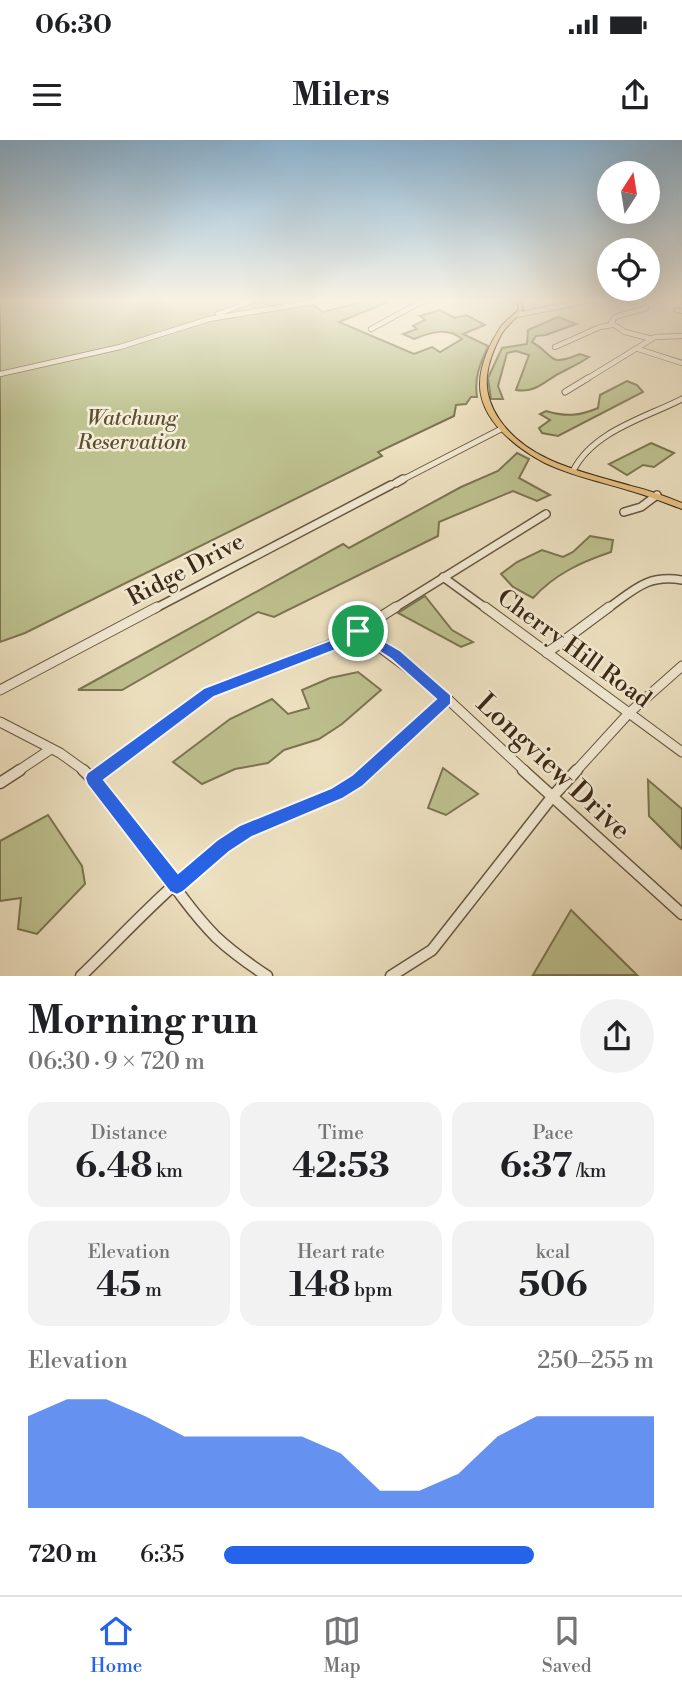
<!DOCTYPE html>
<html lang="en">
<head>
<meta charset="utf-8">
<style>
  body { margin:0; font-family:"Libre Bodoni",serif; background:#f2f2f2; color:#202124; height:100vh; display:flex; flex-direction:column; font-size:26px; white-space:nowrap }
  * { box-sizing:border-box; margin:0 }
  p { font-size:23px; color:#757577 }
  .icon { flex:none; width:38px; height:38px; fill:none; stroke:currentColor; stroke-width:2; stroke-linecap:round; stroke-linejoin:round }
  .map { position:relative; height:836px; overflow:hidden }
  .sheet { display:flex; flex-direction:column; background:#fff; flex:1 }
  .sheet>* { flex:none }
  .needle { width:46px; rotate:12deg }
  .tools { position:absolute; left:597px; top:21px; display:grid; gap:14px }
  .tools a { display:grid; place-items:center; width:63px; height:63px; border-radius:50%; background:#fff; box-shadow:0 7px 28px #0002; font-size:35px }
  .pin { position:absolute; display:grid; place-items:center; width:60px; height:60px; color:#fff; margin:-30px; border:4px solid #fff; border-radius:50%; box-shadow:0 2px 7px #0007 }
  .round { display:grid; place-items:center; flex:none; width:74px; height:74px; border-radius:37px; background:#f2f2f2 }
  .headline { display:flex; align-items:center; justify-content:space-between; height:119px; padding:0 28px }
  h1 { font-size:38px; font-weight:700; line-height:52px }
  .stats { display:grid; grid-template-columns:repeat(3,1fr); gap:10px; height:119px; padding:7px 28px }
  .stats div { display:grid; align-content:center; border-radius:18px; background:#f2f2f2; text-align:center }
  .stats b { font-size:35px; font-weight:700 }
  .stats small { font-size:19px; font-weight:400 }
  .stats p { font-size:19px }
  .chart { height:196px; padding:14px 28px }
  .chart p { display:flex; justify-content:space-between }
  .chart svg { width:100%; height:126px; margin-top:7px; fill:#2563eb; opacity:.7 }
  ul { padding:0 28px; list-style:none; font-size:23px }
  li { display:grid; grid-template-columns:112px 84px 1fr; align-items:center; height:52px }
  li i { height:18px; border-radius:9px; background:#2563eb }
  .status { display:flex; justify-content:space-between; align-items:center; height:49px; padding:0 35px; background:#fff; direction:ltr }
  .status svg { height:19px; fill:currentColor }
  header { display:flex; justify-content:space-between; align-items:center; height:91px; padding:0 28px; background:#fff; font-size:32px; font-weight:700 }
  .dock { display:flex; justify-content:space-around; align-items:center; height:98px; border-top:2px solid #e0e0e0; background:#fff; font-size:19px; color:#757577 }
  .dock a { display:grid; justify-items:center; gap:4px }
  .dock .current { color:#2563eb }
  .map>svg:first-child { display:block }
</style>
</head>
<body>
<div class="status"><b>06:30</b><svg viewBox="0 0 49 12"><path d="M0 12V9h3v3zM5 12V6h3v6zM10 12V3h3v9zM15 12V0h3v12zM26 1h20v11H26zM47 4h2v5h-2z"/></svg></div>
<header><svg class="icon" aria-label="menu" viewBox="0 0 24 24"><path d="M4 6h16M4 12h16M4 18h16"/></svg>Milers<svg class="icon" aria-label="share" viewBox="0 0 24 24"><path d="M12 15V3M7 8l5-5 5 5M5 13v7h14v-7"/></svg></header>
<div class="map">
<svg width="682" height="836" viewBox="0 0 682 836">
  <rect width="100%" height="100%" fill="#efe3c3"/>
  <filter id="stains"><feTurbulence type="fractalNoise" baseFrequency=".00286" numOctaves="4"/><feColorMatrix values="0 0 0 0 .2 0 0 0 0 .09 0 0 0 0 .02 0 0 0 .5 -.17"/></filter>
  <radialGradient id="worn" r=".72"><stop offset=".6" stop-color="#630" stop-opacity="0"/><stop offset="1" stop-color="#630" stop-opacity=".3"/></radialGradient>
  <!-- green -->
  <g fill="#bec290" stroke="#7c7552" stroke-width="2">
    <path d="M0 159H304L323 172 373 159H395L339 182 414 214 432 207 440 212 462 199C448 187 431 192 414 199L403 194 417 189 413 186 425 180 420 176 440 170 455 178 466 175 485 185 463 194 488 206C480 224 474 237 477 257H471L466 264 456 265 454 276 378 312 382 316 25 493 0 502Z"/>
    <path d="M558 177 576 184 546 195 536 196 532 202C556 215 546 228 580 214L589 217C579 224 569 228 558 234 544 242 535 253 516 250L529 215 516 211 507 213 498 246 503 259H491L488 238 502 208 527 204 528 190Z"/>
    <path d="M627 241 637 245 643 252 558 296 542 293 539 288 550 280 540 274 546 271C566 277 579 276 598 268L600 255Z"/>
    <path d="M651 303 674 313 654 327 643 325 627 335 609 324Z"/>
    <path d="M517 313 529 319 519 338 550 355 537 361 513 351 439 382 438 396 274 477 258 472 122 550H78L343 404 349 408 461 347 498 331Z"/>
    <path d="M590 396 613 400 611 412C581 422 555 434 533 458L513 447 501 434 517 422 542 410 563 417 573 412Z"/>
    <path d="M425 456 452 490 473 502 461 507 398 473Z"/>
    <path d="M358 532 381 550 342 584 319 599 284 610 268 623 235 629 202 644 173 622 230 579 272 559 288 574 309 568 302 550 330 538Z"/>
    <path d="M443 628 478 654 446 675 428 668Z"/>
    <path d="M648 640 682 669V709L649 676Z"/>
    <path d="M48 675 82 726 85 744 37 794 18 789 21 758 0 761V701Z"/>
    <path d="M571 770 637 835H533Z"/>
  </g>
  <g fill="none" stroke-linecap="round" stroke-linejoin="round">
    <defs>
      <g id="minor-far4">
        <path d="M646 168 615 177 611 183 625 192 652 199"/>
        <path d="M677 170 682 171"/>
        <path d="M218 174 257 159"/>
        <path d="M517 175 596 159"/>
        <path d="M371 189 419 163 433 159"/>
        <path d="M555 207 600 187 612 185"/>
        <path d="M638 209 682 223"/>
        <path d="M0 234 120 207 209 179 331 159"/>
        <path d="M585 240 655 197 682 196"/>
      </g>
      <g id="minor-far3">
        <path d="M565 252 588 238"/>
        <path d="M573 331C593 291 645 278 682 259"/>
        <path d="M400 341 501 289"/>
      </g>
      <g id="minor-far2">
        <path d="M396 343 403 339"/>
        <path d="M624 372 641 367 657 355"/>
        <path d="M443 437 487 469"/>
        <path d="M154 469 391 345"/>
        <path d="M393 469 546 374"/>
        <path d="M607 469C634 450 647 434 682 440"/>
      </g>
      <g id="minor-far1">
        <path d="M485 467 682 612"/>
        <path d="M358 491 439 551 525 631"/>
        <path d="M547 513 609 467"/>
        <path d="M0 550 157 467"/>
        <path d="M0 582 60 613 85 631"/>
        <path d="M18 631 51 609"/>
        <path d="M102 631 209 553 349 497 396 467"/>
        <path d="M370 631 447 559"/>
        <path d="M576 631 629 573 682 526"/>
      </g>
      <g id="minor">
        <path d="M83 630C136 678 166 746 216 797 232 812 249 824 267 836"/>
        <path d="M523 630 682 774"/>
        <path d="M93 638 104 630"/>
        <path d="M0 643 20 630"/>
        <path d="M81 836C130 789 179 732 238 697 282 671 332 663 372 630"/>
        <path d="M391 836 432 810 552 657 577 630"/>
      </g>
      <path id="major" d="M516 159H520L523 169C517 178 508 184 502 193 486 223 479 249 499 279 528 322 584 332 631 346 648 350 665 356 682 363V369C665 363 649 356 631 351 602 342 572 336 545 323 516 308 479 279 480 243 480 225 490 203 500 188 505 181 513 176 519 169Z"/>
    </defs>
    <!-- minor-far4 casing -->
    <use href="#minor-far4" stroke="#685740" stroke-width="6"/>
    <!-- minor-far3 casing -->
    <use href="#minor-far3" stroke="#685740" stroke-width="7"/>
    <!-- minor-far2 casing -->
    <use href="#minor-far2" stroke="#685740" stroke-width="10"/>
    <!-- minor-far1 casing -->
    <use href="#minor-far1" stroke="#685740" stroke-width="11"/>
    <!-- minor casing -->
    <use href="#minor" stroke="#685740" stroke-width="13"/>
    <!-- major casing -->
    <use href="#major" stroke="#3b2814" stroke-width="2"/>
    <!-- minor-far4 -->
    <use href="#minor-far4" stroke="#f5edd8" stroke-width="4.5"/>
    <!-- minor-far3 -->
    <use href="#minor-far3" stroke="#f5edd8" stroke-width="5"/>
    <!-- minor-far2 -->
    <use href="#minor-far2" stroke="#f5edd8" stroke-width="7"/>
    <!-- minor-far1 -->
    <use href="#minor-far1" stroke="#f5edd8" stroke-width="9"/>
    <!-- minor -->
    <use href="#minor" stroke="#f5edd8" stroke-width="10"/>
    <!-- major -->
    <use href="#major" fill="#e8c282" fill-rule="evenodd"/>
  </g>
  <!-- sky -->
  <linearGradient id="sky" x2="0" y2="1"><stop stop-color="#8bb7d8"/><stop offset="0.58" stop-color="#f8f2e4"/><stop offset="1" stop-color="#f8f2e4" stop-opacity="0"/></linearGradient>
  <rect width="682" height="276" fill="url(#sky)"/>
  <!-- route -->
  <path fill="#2563eb" stroke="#fff" stroke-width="2" fill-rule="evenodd" d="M358 486 401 511 451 555V564L363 646 342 659 252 697 229 712 183 752 177 755 170 752 87 644 85 638 87 633 204 548 328 501ZM358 497 391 519 436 559 352 635 331 648 240 685 217 700 178 733 104 640 214 557 338 509Z"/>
  <g text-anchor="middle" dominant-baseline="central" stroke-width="5" stroke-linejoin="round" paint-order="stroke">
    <!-- far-park labels -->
    <g font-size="21" font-style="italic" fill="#5c4e33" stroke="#f5edd8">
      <text x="132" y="279">Watchung<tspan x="132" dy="24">Reservation</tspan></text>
    </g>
    <!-- street labels -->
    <g font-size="24" fill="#3b2814" stroke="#f5edd8">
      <text transform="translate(186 430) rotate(-28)">Ridge Drive</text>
      <text transform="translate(574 509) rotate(36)">Cherry Hill Road</text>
    </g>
    <!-- near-street labels -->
    <g font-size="28" fill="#3b2814" stroke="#f5edd8">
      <text transform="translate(553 627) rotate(43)">Longview Drive</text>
    </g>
  </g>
  <rect width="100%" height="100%" filter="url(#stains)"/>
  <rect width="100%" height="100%" fill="url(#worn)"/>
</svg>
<div class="tools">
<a><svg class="needle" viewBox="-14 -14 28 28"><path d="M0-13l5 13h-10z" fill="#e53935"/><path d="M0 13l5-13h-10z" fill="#757577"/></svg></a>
<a><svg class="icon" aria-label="locate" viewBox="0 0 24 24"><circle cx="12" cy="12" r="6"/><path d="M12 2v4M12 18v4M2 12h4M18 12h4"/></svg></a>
</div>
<div class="pin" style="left:358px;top:491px;background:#1e9e55"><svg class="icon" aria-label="arrive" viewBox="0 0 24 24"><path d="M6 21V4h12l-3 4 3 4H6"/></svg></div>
</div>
<section class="sheet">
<div class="headline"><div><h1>Morning run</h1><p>06:30 · 9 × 720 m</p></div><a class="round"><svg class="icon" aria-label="share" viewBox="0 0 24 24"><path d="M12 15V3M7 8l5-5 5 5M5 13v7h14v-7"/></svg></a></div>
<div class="stats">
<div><p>Distance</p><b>6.48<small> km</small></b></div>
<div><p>Time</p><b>42:53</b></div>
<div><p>Pace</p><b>6:37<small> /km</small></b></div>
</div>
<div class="stats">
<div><p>Elevation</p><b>45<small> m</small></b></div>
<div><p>Heart rate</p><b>148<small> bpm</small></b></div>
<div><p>kcal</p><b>506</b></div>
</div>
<div class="chart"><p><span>Elevation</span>250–255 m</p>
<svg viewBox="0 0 160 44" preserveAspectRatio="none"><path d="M0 44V12L10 6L20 6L30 12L40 19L50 19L60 19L70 19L80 25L90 38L100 38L110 32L120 19L130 12L140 12L150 12L160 12V44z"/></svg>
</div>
<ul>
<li><b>720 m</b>6:35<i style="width:72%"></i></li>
</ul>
</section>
<nav class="dock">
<a class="current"><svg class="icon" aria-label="home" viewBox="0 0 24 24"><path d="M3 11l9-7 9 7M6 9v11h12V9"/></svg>Home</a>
<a><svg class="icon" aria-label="map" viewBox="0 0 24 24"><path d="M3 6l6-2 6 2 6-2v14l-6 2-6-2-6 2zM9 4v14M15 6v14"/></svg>Map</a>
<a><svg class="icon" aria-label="saved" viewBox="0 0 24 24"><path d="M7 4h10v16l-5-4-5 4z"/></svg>Saved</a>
</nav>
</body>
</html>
